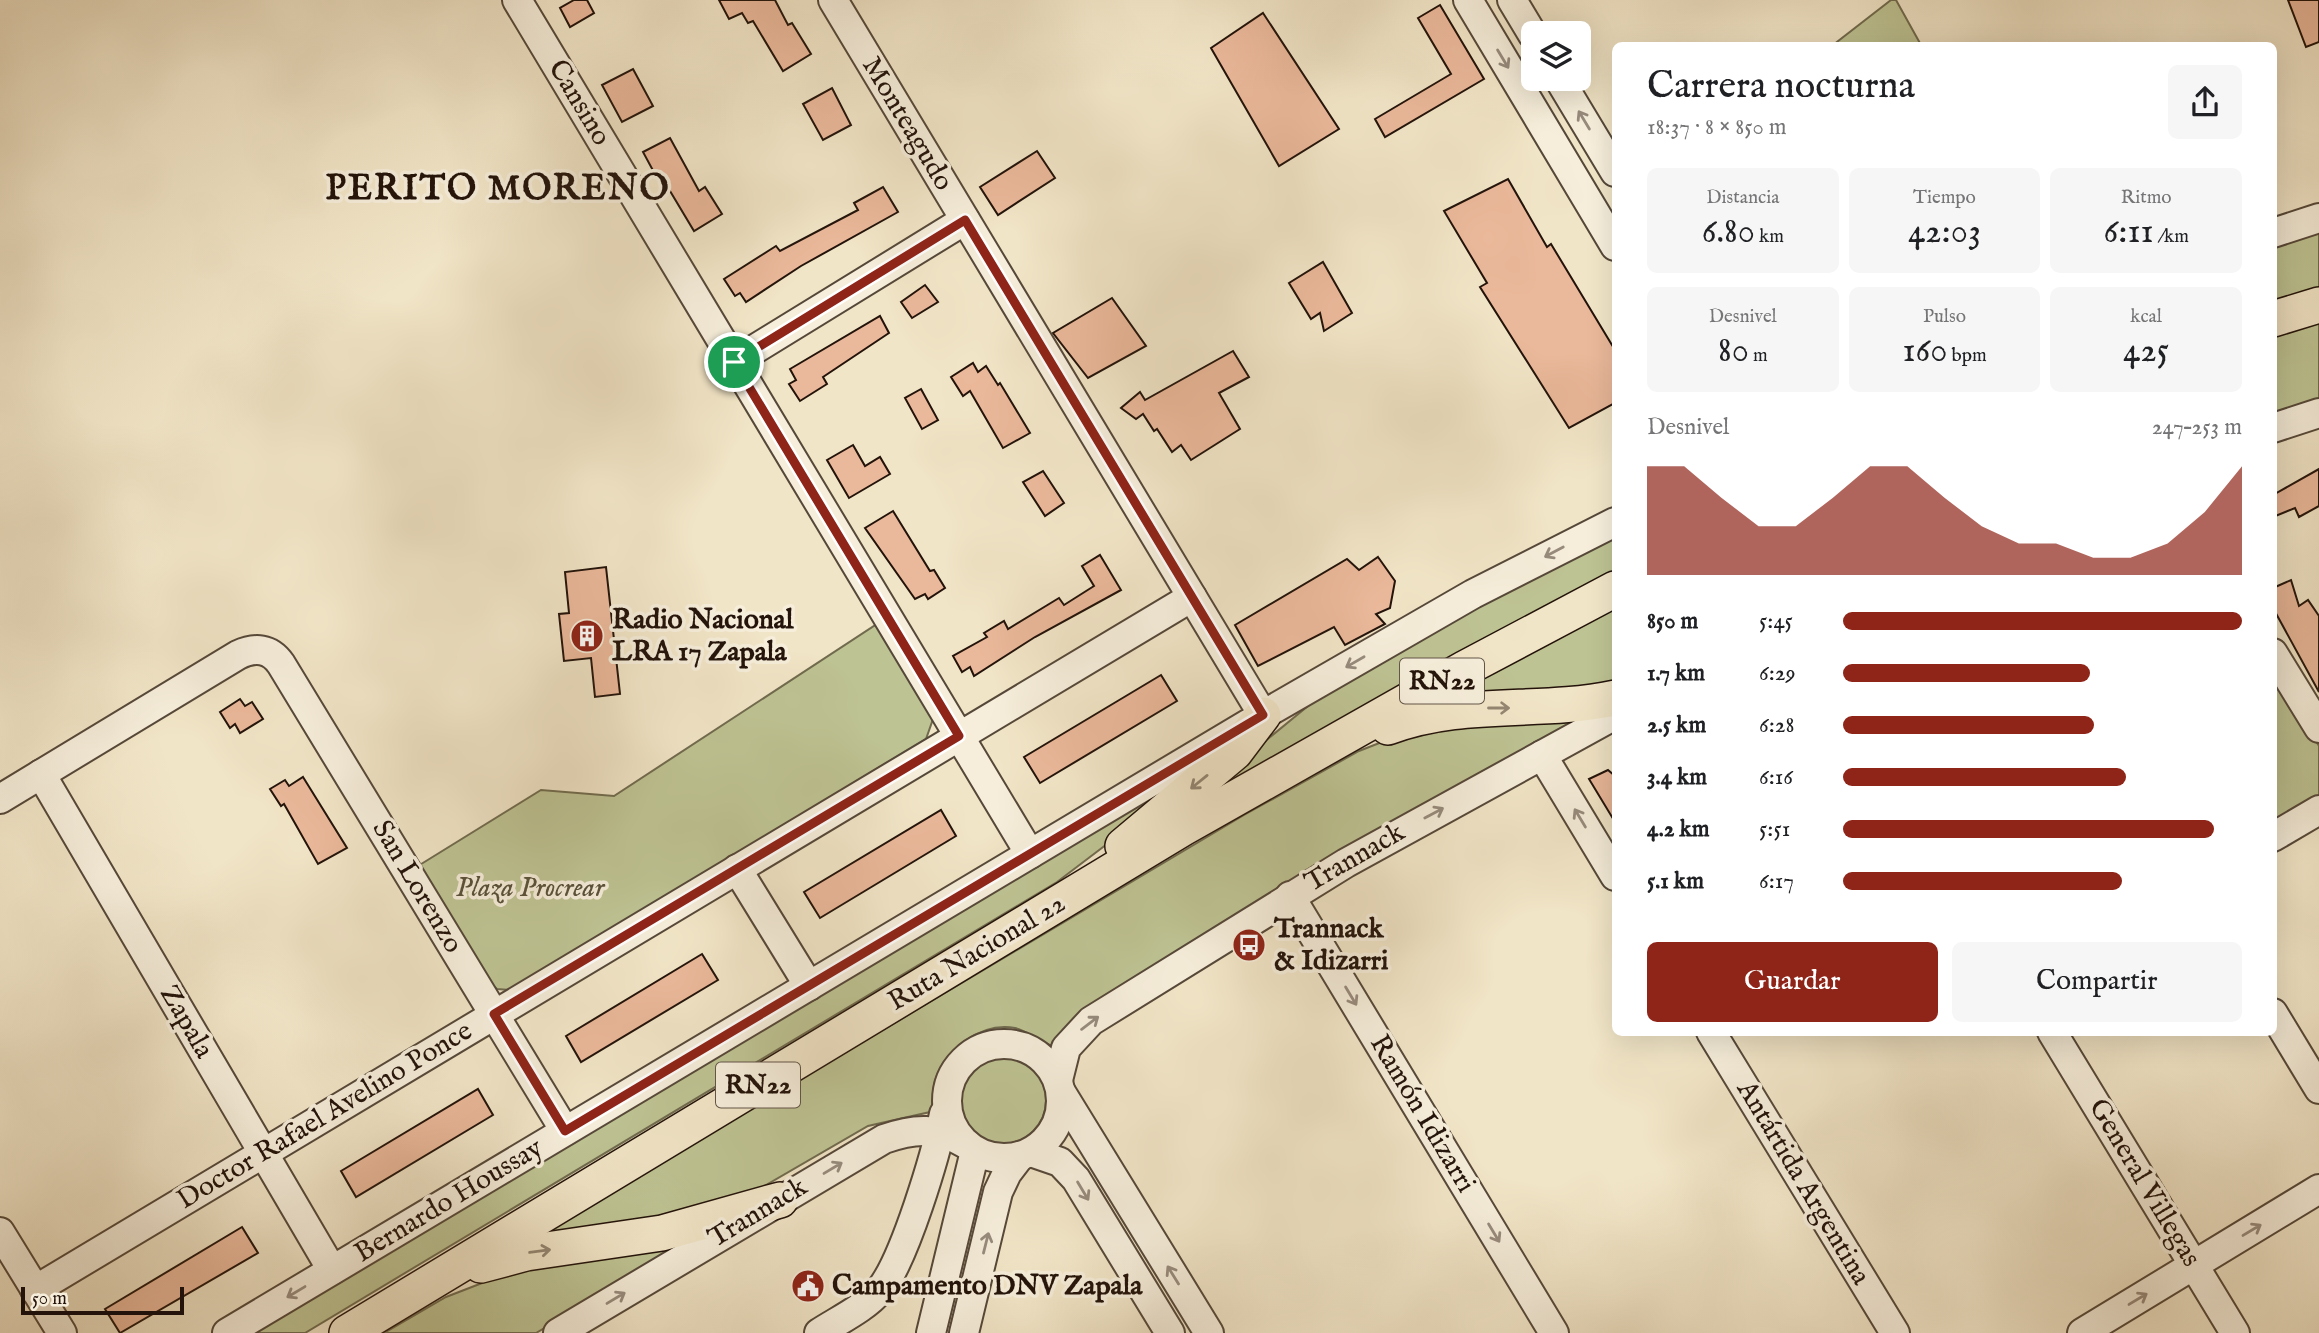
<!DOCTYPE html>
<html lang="es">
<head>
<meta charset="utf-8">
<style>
  body { margin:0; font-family:"IM FELL English",serif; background:#f6f6f6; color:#202124; height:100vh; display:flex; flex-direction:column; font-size:26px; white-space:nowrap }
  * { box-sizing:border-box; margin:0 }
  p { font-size:23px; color:#757577 }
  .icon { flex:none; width:38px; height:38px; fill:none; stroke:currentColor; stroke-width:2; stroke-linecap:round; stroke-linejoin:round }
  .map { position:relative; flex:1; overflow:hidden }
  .details { position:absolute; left:1612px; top:42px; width:665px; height:994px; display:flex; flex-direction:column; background:#fff; border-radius:10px; box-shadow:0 7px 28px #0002 }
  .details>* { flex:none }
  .tools { position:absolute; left:1521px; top:21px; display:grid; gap:14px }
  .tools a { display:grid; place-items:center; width:70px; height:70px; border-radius:10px; background:#fff; box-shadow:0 7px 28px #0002; font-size:35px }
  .scale { position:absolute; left:21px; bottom:18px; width:163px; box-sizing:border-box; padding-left:7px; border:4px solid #23130a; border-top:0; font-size:19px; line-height:24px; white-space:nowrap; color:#23130a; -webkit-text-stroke:5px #f6eedb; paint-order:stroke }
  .pin { position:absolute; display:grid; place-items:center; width:60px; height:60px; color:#fff; margin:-30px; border:4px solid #fff; border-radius:50%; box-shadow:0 2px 7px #0007 }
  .round { display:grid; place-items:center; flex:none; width:74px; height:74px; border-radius:10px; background:#f6f6f6 }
  .head { display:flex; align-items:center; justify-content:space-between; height:119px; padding:0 35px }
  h1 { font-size:38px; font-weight:600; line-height:52px }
  .figures { display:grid; grid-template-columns:repeat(3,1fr); gap:10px; height:119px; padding:7px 35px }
  .figures div { display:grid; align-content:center; border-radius:10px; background:#f6f6f6; text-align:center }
  .figures b { font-size:35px; font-weight:600 }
  .figures small { font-size:19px; font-weight:400 }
  .figures p { font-size:19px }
  .chart { height:196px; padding:14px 35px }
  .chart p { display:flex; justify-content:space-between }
  .chart svg { width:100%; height:126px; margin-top:7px; fill:#8f2418; opacity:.7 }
  .cta { display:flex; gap:14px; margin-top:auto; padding:14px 35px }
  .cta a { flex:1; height:80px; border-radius:10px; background:#8f2418; color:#fff; font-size:28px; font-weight:600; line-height:80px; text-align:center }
  .cta a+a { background:#f6f6f6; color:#202124 }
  ul { padding:0 35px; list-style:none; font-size:23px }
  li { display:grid; grid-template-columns:112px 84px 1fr; align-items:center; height:52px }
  li i { height:18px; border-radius:9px; background:#8f2418 }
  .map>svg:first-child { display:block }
</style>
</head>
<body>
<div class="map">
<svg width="2319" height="1333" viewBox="0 0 2319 1333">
  <rect width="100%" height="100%" fill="#f1e5c7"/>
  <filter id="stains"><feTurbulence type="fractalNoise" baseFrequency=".00286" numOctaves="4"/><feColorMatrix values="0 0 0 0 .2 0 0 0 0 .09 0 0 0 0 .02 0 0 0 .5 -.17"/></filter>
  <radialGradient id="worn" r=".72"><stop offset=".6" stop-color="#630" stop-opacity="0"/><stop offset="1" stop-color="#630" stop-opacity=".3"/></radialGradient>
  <!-- green -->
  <g fill="#bec393" stroke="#706b4e" stroke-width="2">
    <path d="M1891 0H1896L1921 45H1833Z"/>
    <path d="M2319 233V289L2273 301V247Z"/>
    <path d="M2319 323V402L2273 417V337Z"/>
    <path d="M1615 532V575L1159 828 1319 697 1469 610Z"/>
    <path d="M1615 603V690L1422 707Z"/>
    <path d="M877 624 933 719 926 739 511 990 497 989 491 984 418 866 541 790 614 796Z"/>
    <path d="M2273 671 2319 746V799L2273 824Z"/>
    <path d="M1596 711 1055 1046C1041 1045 1030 1031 1015 1028 982 1022 944 1049 935 1081 932 1091 935 1104 930 1112L868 1126 740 1200 516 1248 1244 815 1359 751 1415 729Z"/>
    <path d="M1174 782 1111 841 1057 882 305 1333H243Z"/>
    <circle cx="1002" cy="1100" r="44"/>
    <path d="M706 1232 536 1333H384L446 1297 508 1273Z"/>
  </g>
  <!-- building -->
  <g fill="#eab89a" stroke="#23130a" stroke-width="2">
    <path d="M574 0H587L594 13 570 27 560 8Z"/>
    <path d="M719 0H775L788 25 792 23 811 54 783 71 753 21 748 23 742 13 729 19Z"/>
    <path d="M2288 0H2319V42L2306 47Z"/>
    <path d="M1440 5 1484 79 1385 137 1375 119 1451 74 1418 18Z"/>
    <path d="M1263 13 1339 129 1279 166 1211 48Z"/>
    <path d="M633 69 653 106 622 122 602 85Z"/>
    <path d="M832 88 851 125 823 140 803 104Z"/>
    <path d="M670 138 699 191 705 187 722 214 694 231 667 186 663 189 643 152Z"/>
    <path d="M1037 151 1055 178 998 215 980 187Z"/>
    <path d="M1508 179 1547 247 1551 244 1615 350V403L1569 428 1480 287 1487 283 1444 211Z"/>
    <path d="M883 187 898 212 801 266 746 302 740 293 735 296 724 279 776 246 780 251 858 210 854 203Z"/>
    <path d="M1323 262 1352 313 1324 331 1320 313 1311 319 1289 283Z"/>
    <path d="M925 285 938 302 912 318 901 302Z"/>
    <path d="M1112 298 1146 346 1088 378 1053 333Z"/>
    <path d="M880 316 889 333 823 377 827 384 800 401 789 384 796 380 790 369Z"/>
    <path d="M1233 351 1249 377 1219 393 1240 429 1191 460 1181 445 1172 452 1157 429 1154 431 1143 414 1136 419 1121 408 1140 392 1145 400Z"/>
    <path d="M973 363 978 372 986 366 998 385 1000 383 1030 433 1003 448 970 391 963 396 951 377Z"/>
    <path d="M921 389 938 420 922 429 905 398Z"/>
    <path d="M853 445 865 466 880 457 890 474 849 498 827 460Z"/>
    <path d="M2319 469V506L2299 517 2295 508 2273 517V495Z"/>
    <path d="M1043 471 1064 503 1045 516 1023 482Z"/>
    <path d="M893 511 930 571 934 570 945 588 928 599 925 594 915 599 865 528Z"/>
    <path d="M1100 555 1121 590 1035 637 974 676 970 667 962 672 953 656 987 637 984 633 1004 621 1008 629 1059 598 1064 605 1094 586 1082 566Z"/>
    <path d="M1378 557 1395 581 1390 608 1376 614 1385 624 1345 645 1334 627 1258 666 1235 625 1347 559 1359 570Z"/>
    <path d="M606 567 620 694 595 697 591 658 564 661 559 614 569 613 565 572Z"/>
    <path d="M2291 580 2299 606 2308 600 2319 616V692L2273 608V588Z"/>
    <path d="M1161 675 1177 701 1040 783 1024 757Z"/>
    <path d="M240 699 245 706 252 702 263 719 240 733 235 724 230 728 220 712Z"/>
    <path d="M1608 770 1615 776V822L1589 779Z"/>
    <path d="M303 777 347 848 318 864 284 804 281 806 270 789 285 780 289 786Z"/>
    <path d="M941 810 956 836 820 918 804 892Z"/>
    <path d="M702 954 718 980 581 1062 566 1036Z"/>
    <path d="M478 1089 493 1115 356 1197 341 1171Z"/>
    <path d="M242 1227 258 1253 120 1333 105 1309Z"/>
  </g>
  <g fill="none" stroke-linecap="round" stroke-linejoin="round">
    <defs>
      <g id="minor">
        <path d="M517 0 1030 854"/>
        <path d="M833 0 1263 715"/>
        <path d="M1468 0 1615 246"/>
        <path d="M1512 0 1533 35"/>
        <path d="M1559 79 1615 172"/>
        <path d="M2273 233 2319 218"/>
        <path d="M734 362 965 220"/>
        <path d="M2273 428 2319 413"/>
        <path d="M2273 653 2319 728"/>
        <path d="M1542 755 1615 876"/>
        <path d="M41 774 332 1270"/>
        <path d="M0 799 238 655C255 647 270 648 281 664L565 1131"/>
        <path d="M2273 837 2319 810"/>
        <path d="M737 869 809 986"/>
        <path d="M1290 896 1554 1333"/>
        <path d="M2273 1013 2319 1089"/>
        <path d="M1711 1032 1895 1333"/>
        <path d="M2052 1032 2235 1333"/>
        <circle cx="1004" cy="1101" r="57"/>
        <path d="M1058 1080 1066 1048 1091 1021 1346 863 1615 715"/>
        <path d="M1061 1092 1209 1333"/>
        <path d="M1031 1152 1060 1162 1076 1179 1170 1333"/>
        <path d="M0 1232 62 1333"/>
        <path d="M35 1290 1192 597"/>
        <path d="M227 1333 1263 715 1473 594 1615 522"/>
        <path d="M558 1333 884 1139C915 1128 938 1127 966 1144"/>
        <path d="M819 1333C839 1320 865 1308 880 1290 905 1259 936 1154 944 1114"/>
        <path d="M931 1333 975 1151"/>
        <path d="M964 1333 998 1192 1007 1173 1020 1156"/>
        <path d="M2082 1333 2319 1189"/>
      </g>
      <g id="major">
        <path d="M2273 319 2319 305"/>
        <path d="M1388 727C1462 699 1539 714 1615 698"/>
        <path d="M1123 846 1235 752 1263 715"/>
        <path d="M481 1265 526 1253 662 1233 780 1200"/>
        <path d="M347 1333 1183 828 1464 669 1615 589"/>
      </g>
    </defs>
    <!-- minor casing -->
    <use href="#minor" stroke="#564839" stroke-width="32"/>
    <!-- major casing -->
    <use href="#major" stroke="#23130a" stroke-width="38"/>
    <!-- minor -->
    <use href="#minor" stroke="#f6eedb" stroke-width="28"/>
    <!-- major -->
    <use href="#major" stroke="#f1e5c7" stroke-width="35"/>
  </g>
  <!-- one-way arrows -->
  <defs><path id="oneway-shaft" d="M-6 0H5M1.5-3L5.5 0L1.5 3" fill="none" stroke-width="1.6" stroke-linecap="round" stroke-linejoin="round" transform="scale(1.75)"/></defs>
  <g stroke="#978b7d">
    <use href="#oneway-shaft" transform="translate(1503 59) rotate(59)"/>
    <use href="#oneway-shaft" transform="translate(1584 120) rotate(-121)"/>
    <use href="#oneway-shaft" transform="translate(1554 552) rotate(152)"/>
    <use href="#oneway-shaft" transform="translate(1355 662) rotate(150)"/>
    <use href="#oneway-shaft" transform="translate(1434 813) rotate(-28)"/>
    <use href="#oneway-shaft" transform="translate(1580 818) rotate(-121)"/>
    <use href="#oneway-shaft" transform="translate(1351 996) rotate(59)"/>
    <use href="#oneway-shaft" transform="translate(1090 1023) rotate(-37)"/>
    <use href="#oneway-shaft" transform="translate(833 1168) rotate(-31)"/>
    <use href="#oneway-shaft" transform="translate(1083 1191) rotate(59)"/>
    <use href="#oneway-shaft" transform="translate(2252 1230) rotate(-31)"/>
    <use href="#oneway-shaft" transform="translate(1494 1233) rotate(59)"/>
    <use href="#oneway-shaft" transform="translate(986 1243) rotate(-76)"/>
    <use href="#oneway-shaft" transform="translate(1173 1275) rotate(-122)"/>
    <use href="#oneway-shaft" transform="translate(296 1292) rotate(149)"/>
    <use href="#oneway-shaft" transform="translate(616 1298) rotate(-31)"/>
    <use href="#oneway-shaft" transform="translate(2138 1299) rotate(-31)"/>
  </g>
  <g stroke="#948672">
    <use href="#oneway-shaft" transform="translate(1499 708)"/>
    <use href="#oneway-shaft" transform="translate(1199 782) rotate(141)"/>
    <use href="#oneway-shaft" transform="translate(540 1251) rotate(-8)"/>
  </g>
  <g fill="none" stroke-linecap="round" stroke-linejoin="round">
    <defs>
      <path id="route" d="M965 220 1263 715 565 1131 494 1014 959 736 734 362Z"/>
    </defs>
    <!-- route casing -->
    <use href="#route" stroke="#fff" stroke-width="14"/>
    <!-- route -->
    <use href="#route" stroke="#8f2418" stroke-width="9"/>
  </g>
  <!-- icons -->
  <defs>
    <symbol id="building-disc" viewBox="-11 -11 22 22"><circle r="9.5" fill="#8f2418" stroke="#f6eedb"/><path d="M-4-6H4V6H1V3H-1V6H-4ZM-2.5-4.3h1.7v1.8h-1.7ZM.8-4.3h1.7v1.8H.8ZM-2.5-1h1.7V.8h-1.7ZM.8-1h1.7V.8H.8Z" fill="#fff"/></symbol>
    <symbol id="bus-disc" viewBox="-11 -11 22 22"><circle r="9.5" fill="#8f2418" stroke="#f6eedb"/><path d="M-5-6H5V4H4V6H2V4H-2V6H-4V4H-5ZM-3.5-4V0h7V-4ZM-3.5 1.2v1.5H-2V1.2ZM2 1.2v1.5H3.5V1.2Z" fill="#fff"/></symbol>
    <symbol id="civic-disc" viewBox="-11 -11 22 22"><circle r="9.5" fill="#8f2418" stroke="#f6eedb"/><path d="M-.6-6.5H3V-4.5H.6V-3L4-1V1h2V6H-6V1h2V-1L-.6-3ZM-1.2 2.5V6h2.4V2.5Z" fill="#fff"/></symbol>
  </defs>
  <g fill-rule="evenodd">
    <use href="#building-disc" x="568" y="617" width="38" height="38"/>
    <use href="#bus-disc" x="1230" y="926" width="38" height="38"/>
    <use href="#civic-disc" x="789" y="1267" width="38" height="38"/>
  </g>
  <g text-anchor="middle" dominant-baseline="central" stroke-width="7" stroke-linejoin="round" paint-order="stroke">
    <!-- shield labels -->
    <g fill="#f6eedb" stroke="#625549" stroke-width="2">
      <rect x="1400" y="658.5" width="84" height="45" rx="5"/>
      <rect x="716" y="1062.5" width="84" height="45" rx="5"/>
    </g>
    <g font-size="26" font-weight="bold" fill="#23130a">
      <text x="1442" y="681">RN22</text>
      <text x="758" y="1085">RN22</text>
    </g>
    <!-- street labels -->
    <g font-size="28" fill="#23130a" stroke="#f6eedb">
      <text transform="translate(579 103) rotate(59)">Cansino</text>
      <text transform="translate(907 124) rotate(59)">Monteagudo</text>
      <text transform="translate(1355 858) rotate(-30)">Trannack</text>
      <text transform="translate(417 887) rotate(59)">San Lorenzo</text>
      <text transform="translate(977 953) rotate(-31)">Ruta Nacional 22</text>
      <text transform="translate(186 1022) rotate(60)">Zapala</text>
      <text transform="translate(1422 1114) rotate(59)">Ramón Idizarri</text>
      <text transform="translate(325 1116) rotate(-31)">Doctor Rafael Avelino Ponce</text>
      <text transform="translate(1803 1183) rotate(59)">Antártida Argentina</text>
      <text transform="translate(2144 1183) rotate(59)">General Villegas</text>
      <text transform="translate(449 1201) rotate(-31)">Bernardo Houssay</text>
      <text transform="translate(758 1213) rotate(-31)">Trannack</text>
    </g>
    <!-- poi labels -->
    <g font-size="28" font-weight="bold" fill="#23130a" stroke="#f6eedb" text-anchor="start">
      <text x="612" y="620">Radio Nacional<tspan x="612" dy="32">LRA 17 Zapala</tspan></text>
      <text x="1274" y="929">Trannack<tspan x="1274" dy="32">&amp; Idizarri</tspan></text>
      <text x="832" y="1286">Campamento DNV Zapala</text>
    </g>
    <!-- park labels -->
    <g font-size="28" font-style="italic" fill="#59513a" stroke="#f6eedb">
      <text x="530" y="888">Plaza Procrear</text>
    </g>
    <!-- district labels -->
    <g font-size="35" font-weight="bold" letter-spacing="2" fill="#23130a" stroke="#f6eedb">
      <text x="498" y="189">PERITO MORENO</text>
    </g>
  </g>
  <rect width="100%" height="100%" filter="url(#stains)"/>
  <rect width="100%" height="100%" fill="url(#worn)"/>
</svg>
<div class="tools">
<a><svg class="icon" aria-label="layers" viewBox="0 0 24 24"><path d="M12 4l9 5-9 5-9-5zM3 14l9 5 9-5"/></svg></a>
</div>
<div class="scale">50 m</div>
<div class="pin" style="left:734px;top:362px;background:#1e9e55"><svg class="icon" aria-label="arrive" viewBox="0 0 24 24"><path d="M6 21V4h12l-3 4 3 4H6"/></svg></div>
<section class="details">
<div class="head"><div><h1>Carrera nocturna</h1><p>18:37 · 8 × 850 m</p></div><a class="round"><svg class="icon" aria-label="share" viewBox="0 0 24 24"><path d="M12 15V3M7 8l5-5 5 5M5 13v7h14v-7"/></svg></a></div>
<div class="figures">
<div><p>Distancia</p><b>6.80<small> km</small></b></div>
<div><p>Tiempo</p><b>42:03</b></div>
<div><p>Ritmo</p><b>6:11<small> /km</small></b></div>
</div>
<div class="figures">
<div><p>Desnivel</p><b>80<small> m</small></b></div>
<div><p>Pulso</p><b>160<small> bpm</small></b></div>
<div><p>kcal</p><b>425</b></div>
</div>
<div class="chart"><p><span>Desnivel</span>247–253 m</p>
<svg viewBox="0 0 160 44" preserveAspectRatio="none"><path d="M0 44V6L10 6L20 17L30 27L40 27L50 17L60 6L70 6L80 17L90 27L100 33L110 33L120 38L130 38L140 33L150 22L160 6V44z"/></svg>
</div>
<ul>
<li><b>850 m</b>5:45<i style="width:100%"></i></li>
<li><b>1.7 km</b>6:29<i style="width:62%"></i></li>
<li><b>2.5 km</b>6:28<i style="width:63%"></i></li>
<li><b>3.4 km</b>6:16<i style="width:71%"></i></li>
<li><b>4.2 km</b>5:51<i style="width:93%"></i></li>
<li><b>5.1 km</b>6:17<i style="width:70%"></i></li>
</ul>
<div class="cta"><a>Guardar</a><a>Compartir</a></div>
</section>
</div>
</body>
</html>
